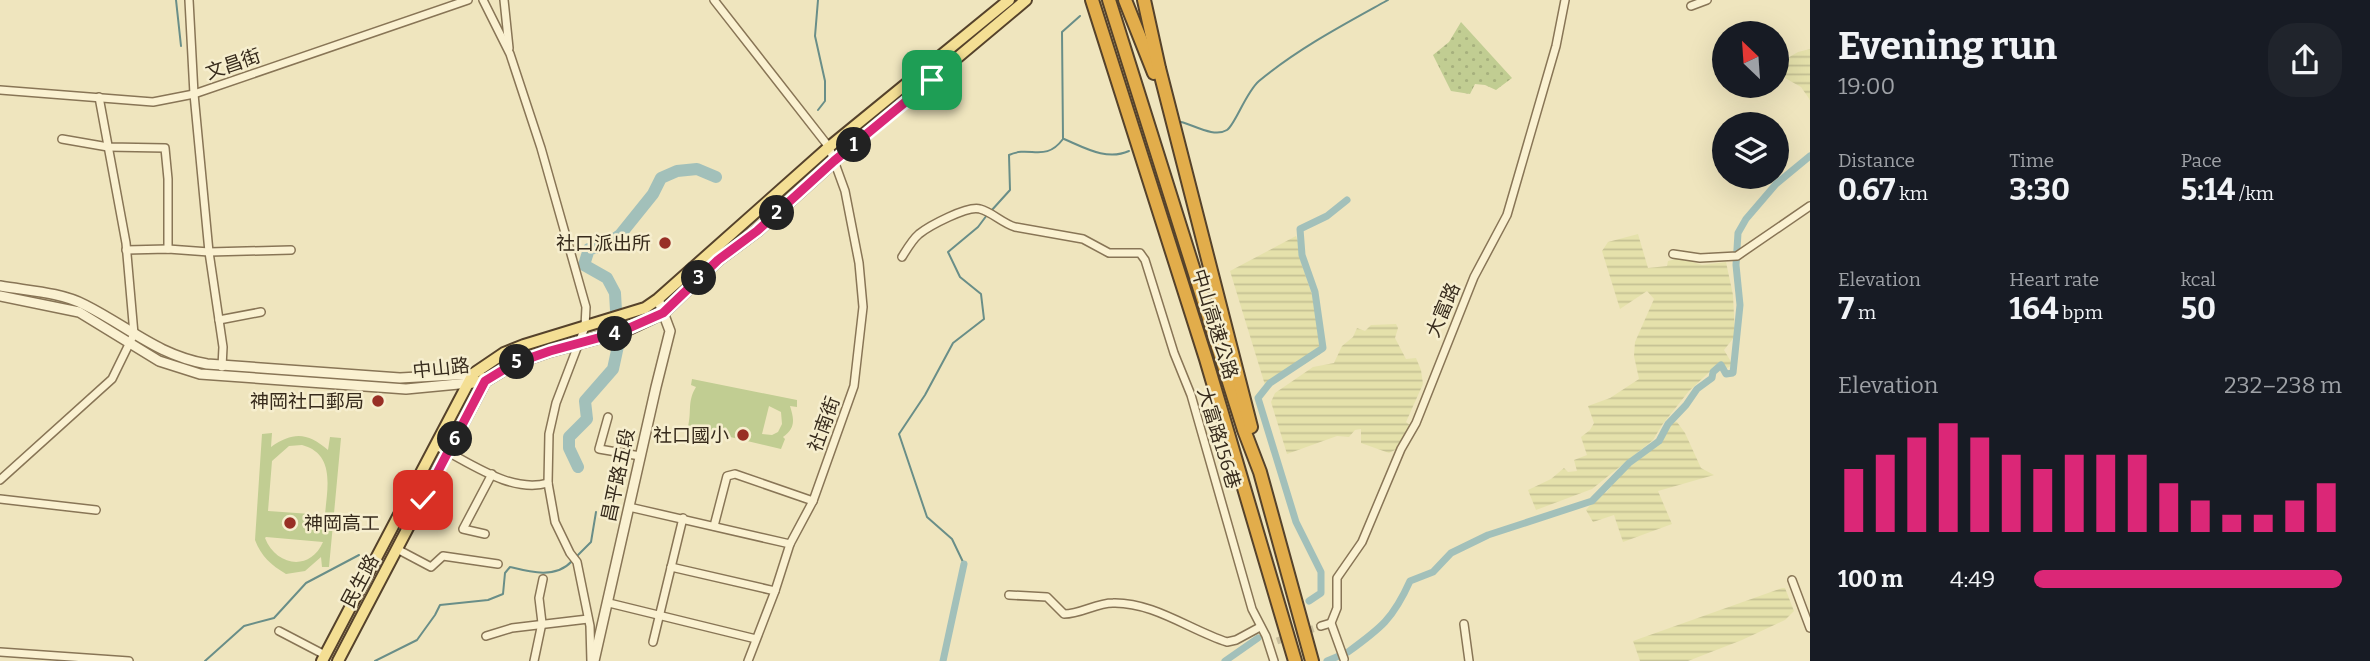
<!DOCTYPE html>
<html lang="en">
<head>
<meta charset="utf-8">
<style>
  body { margin:0; font-family:Bitter,"Noto Sans TC",serif; background:#20242c; color:#f1f3f6; height:100vh; display:flex; flex-direction:column; font-size:26px; white-space:nowrap }
  * { box-sizing:border-box; margin:0 }
  p { font-size:23px; color:#9ea1a6 }
  .icon { flex:none; width:38px; height:38px; fill:none; stroke:currentColor; stroke-width:2; stroke-linecap:round; stroke-linejoin:round }
  .map { position:relative; flex:1; overflow:hidden }
  .side { display:flex; flex-direction:column; background:#171b24; width:560px }
  .side>* { flex:none }
  .needle { width:46px; rotate:335deg }
  .fabs { position:absolute; left:1712px; top:21px; display:grid; gap:14px }
  .fabs a { display:grid; place-items:center; width:77px; height:77px; border-radius:50%; background:#171b24; box-shadow:0 7px 28px #0002; font-size:35px }
  .pin { position:absolute; display:grid; place-items:center; width:60px; height:60px; color:#fff; margin:-30px; border-radius:14px; box-shadow:0 4px 10px #0006 }
  .km { position:absolute; width:35px; height:35px; margin:-18px; border-radius:50%; background:#222; color:#fff; font-size:19px; line-height:35px; text-align:center }
  .round { display:grid; place-items:center; flex:none; width:74px; height:74px; border-radius:28px; background:#20242c }
  .head { display:flex; align-items:center; justify-content:space-between; height:119px; padding:0 28px }
  h1 { font-size:38px; font-weight:700; line-height:52px }
  .figures { display:grid; grid-template-columns:repeat(3,1fr); gap:10px; height:119px; padding:7px 28px }
  .figures div { display:grid; align-content:center }
  .figures b { font-size:30px; font-weight:700 }
  .figures small { font-size:19px; font-weight:400 }
  .figures p { font-size:19px }
  .chart { height:196px; padding:14px 28px }
  .chart p { display:flex; justify-content:space-between }
  .chart svg { width:100%; height:126px; margin-top:7px; stroke:#db2777; stroke-width:6 }
  ul { padding:0 28px; list-style:none; font-size:23px }
  li { display:grid; grid-template-columns:112px 84px 1fr; align-items:center; height:52px }
  li i { height:18px; border-radius:9px; background:#db2777 }
  main { display:flex; flex:1; min-height:0 }
  .map>svg:first-child { display:block }
</style>
</head>
<body>
<main>
<div class="map">
<svg width="1810" height="661" viewBox="0 0 1810 661">
  <defs>
    <pattern id="farmland-rules" width="6" height="5" patternUnits="userSpaceOnUse" patternTransform="scale(1.75)"><rect width="6" height="5" fill="#e5e1ab"/><path d="M0 2.5h6" fill="none" stroke="#c5c193"/></pattern>
    <pattern id="grass-dots" width="8" height="8" patternUnits="userSpaceOnUse" patternTransform="scale(1.75)"><rect width="8" height="8" fill="#c1cd92"/><path d="M2 2h.1M6 6h.1" fill="none" stroke="#a6b07d" stroke-width="1.8" stroke-linecap="round"/></pattern>
  </defs>
  <rect width="100%" height="100%" fill="#efe5be"/>
  <!-- farmland -->
  <g fill="url(#farmland-rules)">
    <path d="M1810 49V100L1801 87 1785 78 1779 63 1798 52Z"/>
    <path d="M1638 234 1648 268 1667 266 1668 261 1680 258 1702 265 1726 262 1733 295 1735 336 1724 350 1733 365 1725 369 1718 364 1689 391 1662 425 1653 440 1592 489 1536 510 1528 490 1551 479 1564 468 1568 472 1577 471 1574 460 1587 455 1581 437 1590 430 1594 423 1588 406 1610 398 1639 379 1634 356 1635 342 1654 299 1647 291 1620 309 1602 251 1608 242Z"/>
    <path d="M1296 236 1301 249 1300 259 1314 300 1322 347 1320 354 1270 386 1265 385 1230 271Z"/>
    <path d="M1396 324 1398 328 1395 338 1406 359 1416 358 1421 370 1423 384 1406 422 1410 425 1395 450 1389 453 1361 443V429L1355 430 1349 437 1337 436 1287 454 1271 402 1275 393 1313 367 1334 363 1342 346 1353 337 1357 328 1365 331 1371 325Z"/>
    <path d="M1673 421 1677 422 1685 433 1701 468 1714 475 1658 491 1672 524 1623 542 1614 515 1593 522 1586 510 1603 491 1606 493 1620 475 1659 443 1665 430Z"/>
    <path d="M1782 588H1785L1794 611 1785 620 1742 640 1688 661H1640L1633 641Z"/>
  </g>
  <!-- grass -->
  <path fill="url(#grass-dots)" d="M1461 22 1512 78 1496 90 1485 85 1475 84 1470 94 1451 91 1433 55 1449 42Z"/>
  <!-- pitch -->
  <g fill="#c1cd92" fill-rule="evenodd">
    <path d="M692 379 797 400V407L790 406C794 419 796 428 783 437L785 439 781 449 688 427C692 410 687 402 696 387L691 385ZM769 406 781 412 782 424 778 432 772 435 762 434Z"/>
    <path d="M272 433 271 447C294 431 308 433 328 450L330 437 341 438 329 567H322L321 557 305 571 286 574C271 565 261 556 255 540L262 434ZM302 445C336 454 327 489 325 515L268 511 272 461 289 446ZM265 538 266 537 323 542C310 572 276 566 265 538Z"/>
  </g>
  <g fill="none" stroke-linecap="round" stroke-linejoin="round">
    <!-- stream -->
    <g stroke="#698e88" stroke-width="2">
      <path d="M176 0 181 46"/>
      <path d="M818 110 825 101V81L815 36 818 0"/>
      <path d="M1181 122C1194 125 1214 138 1227 130 1235 125 1246 92 1259 81 1299 48 1343 25 1388 0"/>
      <path d="M1064 139C1085 148 1107 161 1129 151"/>
      <path d="M991 211 1010 190 1009 155C1030 145 1045 163 1063 139L1062 32 1080 16"/>
      <path d="M576 557 591 542 596 512"/>
      <path d="M964 564 952 539 927 517 899 434 925 395 953 343 984 319 981 294 960 277 948 252 978 227 987 215"/>
      <path d="M205 661 244 626 274 618 306 583 359 555"/>
      <path d="M375 661 417 640 435 615 440 605 488 600 503 594 505 573 510 567C530 572 556 579 572 561"/>
    </g>
    <!-- canal -->
    <g stroke="#a2c0ba" stroke-width="7">
      <path d="M1309 601 1321 593V572L1296 522 1258 398 1270 383 1323 348 1315 292 1302 255 1300 229 1327 216 1347 200"/>
      <path d="M1348 652C1381 628 1393 619 1410 581L1433 572 1451 553 1488 535 1592 501 1629 463 1659 441 1668 424 1686 405 1697 389 1712 378 1713 372 1721 365 1726 374 1733 373 1740 305 1736 265 1738 233 1746 219 1776 184 1810 156"/>
      <path d="M943 661 964 564"/>
      <path d="M1225 661 1258 638"/>
      <path d="M1327 661 1339 656"/>
    </g>
    <!-- river -->
    <path stroke="#a2c0ba" stroke-width="12" d="M578 467 569 448V437L587 419 585 401 613 369 618 346 615 293 607 278 584 265 589 249 604 246 620 235 653 194 661 178 677 171 697 169 716 177"/>
    <!-- minor-tunnel -->
    <path stroke="#cac09e" stroke-width="7" stroke-dasharray="7 3.5" stroke-linecap="butt" d="M1277 641 1321 626"/>
    <defs>
      <g id="minor">
        <path d="M189 0 194 94 209 252 223 347 222 367"/>
        <path d="M483 0 510 54 541 148 586 307 585 327 556 403 549 434 548 483 555 522 570 553 577 562 590 626 591 661"/>
        <path d="M504 0 509 48"/>
        <path d="M1691 6 1707 0"/>
        <path d="M0 90 153 102 194 94 468 0"/>
        <path d="M62 139 108 147 165 148 168 179V249"/>
        <path d="M126 250 168 249 209 252 291 250"/>
        <path d="M1673 254 1700 258 1737 256 1810 206"/>
        <path d="M902 257C907 249 912 240 919 234 929 226 968 205 980 209 992 212 1002 223 1015 227L1083 239 1109 253H1140L1145 260 1174 353 1191 395 1252 609 1266 636 1274 661"/>
        <path d="M219 320 261 312"/>
        <path d="M608 417 599 449 640 456"/>
        <path d="M436 446C468 461 510 494 548 483"/>
        <path d="M0 480 112 379 134 334 126 243 99 97"/>
        <path d="M0 499 96 510"/>
        <path d="M629 507 790 544 813 501 854 386 863 307 859 263 845 191 829 147 714 0"/>
        <path d="M714 526 727 476 735 474 813 501"/>
        <path d="M485 534 463 529 492 474"/>
        <path d="M397 549 431 567 443 556 498 564"/>
        <path d="M671 567 775 591"/>
        <path d="M1792 580 1810 628"/>
        <path d="M1009 595 1047 597 1064 614C1081 614 1096 603 1113 603 1153 602 1190 630 1227 642L1236 640 1260 627"/>
        <path d="M609 603 756 639"/>
        <path d="M1464 624 1469 661"/>
        <path d="M1321 626 1331 623"/>
        <path d="M279 631 325 655"/>
        <path d="M486 636 512 628 588 619"/>
        <path d="M653 642 683 518"/>
        <path d="M0 652 129 661"/>
        <path d="M1344 659 1331 623 1337 608V578L1362 542 1401 449 1416 423 1474 277 1507 215 1556 46 1565 0"/>
        <path d="M534 661 542 623 539 598 543 579"/>
        <path d="M748 661 775 591 790 544"/>
      </g>
      <g id="tertiary">
        <path d="M0 286C28 291 60 292 85 305 129 327 157 355 207 364L400 378 473 374"/>
        <path d="M0 296 79 312 159 361 200 374 406 389 469 383"/>
        <path d="M594 661 656 387 670 331 658 299"/>
      </g>
      <g id="primary">
        <path d="M469 383 485 381 513 364 550 351 627 330 663 313 718 260 757 231 834 161 1026 0"/>
        <path d="M322 661 473 374 504 353 524 345 645 308 658 299 829 147 1009 0"/>
        <path d="M338 661 485 381 484 378"/>
      </g>
      <g id="motorway">
        <path d="M1092 0 1206 359 1295 661"/>
        <path d="M1109 0 1244 430 1260 472 1312 661"/>
        <path d="M1125 0 1154 73"/>
        <path d="M1144 0 1159 68 1251 427"/>
      </g>
    </defs>
    <!-- minor casing -->
    <use href="#minor" stroke="#887556" stroke-width="10"/>
    <!-- tertiary casing -->
    <use href="#tertiary" stroke="#887556" stroke-width="12"/>
    <!-- primary casing -->
    <use href="#primary" stroke="#55422b" stroke-width="14"/>
    <!-- motorway casing -->
    <use href="#motorway" stroke="#55422b" stroke-width="16"/>
    <!-- minor -->
    <use href="#minor" stroke="#faf1d1" stroke-width="7"/>
    <!-- tertiary -->
    <use href="#tertiary" stroke="#faf1d1" stroke-width="9"/>
    <!-- primary -->
    <use href="#primary" stroke="#f4df94" stroke-width="10"/>
    <!-- motorway -->
    <use href="#motorway" stroke="#e2ad4b" stroke-width="12"/>
  </g>
  <g fill="none" stroke-linecap="round" stroke-linejoin="round">
    <defs>
      <path id="route" d="M423 500 485 381 513 364 550 351 620 332 663 313 718 260 757 231 834 161 932 80"/>
    </defs>
    <!-- route casing -->
    <use href="#route" stroke="#fff" stroke-width="14"/>
    <!-- route -->
    <use href="#route" stroke="#db2777" stroke-width="9"/>
  </g>
  <!-- markers -->
  <g fill="#982f25" stroke="#f6eece" stroke-width="2.5">
    <circle cx="665" cy="243" r="7"/>
    <circle cx="378" cy="401" r="7"/>
    <circle cx="743" cy="435" r="7"/>
    <circle cx="290" cy="523" r="7"/>
  </g>
  <g text-anchor="middle" dominant-baseline="central" stroke-width="5" stroke-linejoin="round" paint-order="stroke">
    <!-- street labels -->
    <g font-size="19" fill="#372b1c" stroke="#f6eece">
      <text transform="translate(233 64) rotate(-19)">文昌街</text>
      <text transform="translate(1443 310) rotate(-67)">大富路</text>
      <text transform="translate(1215 324) rotate(73)">中山高速公路</text>
      <text transform="translate(441 368) rotate(-6)">中山路</text>
      <text transform="translate(824 424) rotate(-70)">社南街</text>
      <text transform="translate(1219 438) rotate(73)">大富路156巷</text>
      <text transform="translate(618 475) rotate(-78)">昌平路五段</text>
      <text transform="translate(360 581) rotate(-62)">民生路</text>
    </g>
    <!-- poi labels -->
    <g font-size="19" fill="#372b1c" stroke="#f6eece" text-anchor="end">
      <text x="651" y="243">社口派出所</text>
      <text x="364" y="401">神岡社口郵局</text>
      <text x="729" y="435">社口國小</text>
      <text x="304" y="523" text-anchor="start">神岡高工</text>
    </g>
  </g>
</svg>
<div class="fabs">
<a><svg class="needle" viewBox="-14 -14 28 28"><path d="M0-13l5 13h-10z" fill="#e53935"/><path d="M0 13l5-13h-10z" fill="#9ea1a6"/></svg></a>
<a><svg class="icon" aria-label="layers" viewBox="0 0 24 24"><path d="M12 4l9 5-9 5-9-5zM3 14l9 5 9-5"/></svg></a>
</div>
<div class="pin" style="left:932px;top:80px;background:#1e9e55"><svg class="icon" aria-label="arrive" viewBox="0 0 24 24"><path d="M6 21V4h12l-3 4 3 4H6"/></svg></div>
<div class="pin" style="left:423px;top:500px;background:#d93025"><svg class="icon" aria-label="check" viewBox="0 0 24 24"><path d="M5 12l5 5 9-10"/></svg></div>
<b class="km" style="left:854px;top:145px">1</b>
<b class="km" style="left:777px;top:213px">2</b>
<b class="km" style="left:699px;top:278px">3</b>
<b class="km" style="left:615px;top:334px">4</b>
<b class="km" style="left:517px;top:362px">5</b>
<b class="km" style="left:455px;top:439px">6</b>
</div>
<section class="side">
<div class="head"><div><h1>Evening run</h1><p>19:00</p></div><a class="round"><svg class="icon" aria-label="share" viewBox="0 0 24 24"><path d="M12 15V3M7 8l5-5 5 5M5 13v7h14v-7"/></svg></a></div>
<div class="figures">
<div><p>Distance</p><b>0.67<small> km</small></b></div>
<div><p>Time</p><b>3:30</b></div>
<div><p>Pace</p><b>5:14<small> /km</small></b></div>
</div>
<div class="figures">
<div><p>Elevation</p><b>7<small> m</small></b></div>
<div><p>Heart rate</p><b>164<small> bpm</small></b></div>
<div><p>kcal</p><b>50</b></div>
</div>
<div class="chart"><p><span>Elevation</span>232–238 m</p>
<svg viewBox="0 0 160 44" preserveAspectRatio="none"><path d="M5 44V22M15 44V17M25 44V11M35 44V6M45 44V11M55 44V17M65 44V22M75 44V17M85 44V17M95 44V17M105 44V27M115 44V33M125 44V38M135 44V38M145 44V33M155 44V27"/></svg>
</div>
<ul>
<li><b>100 m</b>4:49<i style="width:100%"></i></li>
</ul>
</section>
</main>
</body>
</html>
